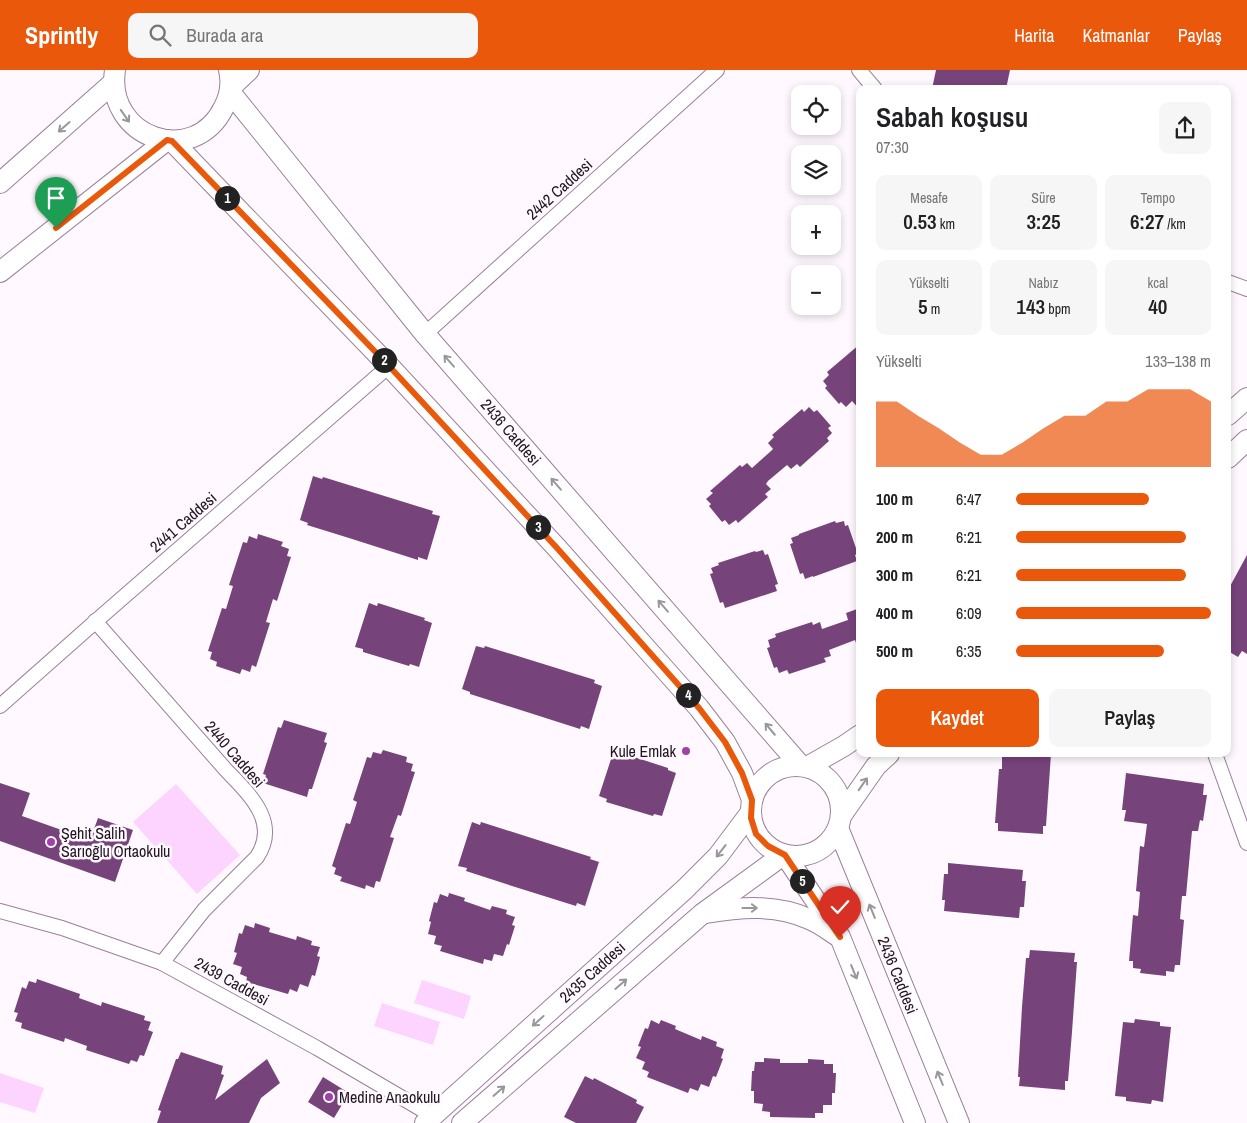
<!DOCTYPE html>
<html lang="tr">
<head>
<meta charset="utf-8">
<style>
  body { margin:0; font-family:"Archivo Narrow",sans-serif; background:#f6f6f6; color:#202124; height:100vh; display:flex; flex-direction:column; font-size:19px; white-space:nowrap }
  * { box-sizing:border-box; margin:0 }
  p { font-size:16px; color:#757577 }
  .icon { flex:none; width:28px; height:28px; fill:none; stroke:currentColor; stroke-width:2; stroke-linecap:round; stroke-linejoin:round }
  .map { position:relative; flex:1; overflow:hidden }
  .panel { position:absolute; left:856px; top:15px; width:375px; height:672px; display:flex; flex-direction:column; background:#fff; border-radius:10px; box-shadow:0 2px 8px #0003 }
  .panel>* { flex:none }
  .controls { position:absolute; left:791px; top:15px; display:grid; gap:10px }
  .controls a { display:grid; place-items:center; width:50px; height:50px; border-radius:10px; background:#fff; box-shadow:0 2px 8px #0003; font-size:25px }
  .pin { position:absolute; display:grid; place-items:center; width:42px; height:42px; color:#fff; margin:-51px -21px; border-radius:50% 50% 50% 0; rotate:-45deg; box-shadow:0 0 5px #0007 }
  .pin .icon { rotate:45deg }
  .km { position:absolute; width:25px; height:25px; margin:-12px; border-radius:50%; background:#222; color:#fff; font-size:14px; line-height:25px; text-align:center }
  .round { display:grid; place-items:center; flex:none; width:52px; height:52px; border-radius:10px; background:#f6f6f6 }
  .overview { display:flex; align-items:center; justify-content:space-between; height:85px; padding:0 20px }
  h1 { font-size:28px; font-weight:600; line-height:38px }
  .figures { display:grid; grid-template-columns:repeat(3,1fr); gap:8px; height:85px; padding:5px 20px }
  .figures div { display:grid; align-content:center; border-radius:10px; background:#f6f6f6; text-align:center }
  .figures b { font-size:21px; font-weight:600 }
  .figures small { font-size:14px; font-weight:400 }
  .figures p { font-size:14px }
  .chart { height:140px; padding:10px 20px }
  .chart p { display:flex; justify-content:space-between }
  .chart svg { width:100%; height:90px; margin-top:5px; fill:#ea580c; opacity:.7 }
  .action { display:flex; gap:10px; margin-top:auto; padding:10px 20px }
  .action a { flex:1; height:58px; border-radius:10px; background:#ea580c; color:#fff; font-size:20px; font-weight:600; line-height:58px; text-align:center }
  .action a+a { background:#f6f6f6; color:#202124 }
  ul { padding:0 20px; list-style:none; font-size:16px }
  li { display:grid; grid-template-columns:80px 60px 1fr; align-items:center; height:38px }
  li i { height:12px; border-radius:6px; background:#ea580c }
  header { display:flex; align-items:center; gap:30px; box-sizing:border-box; height:70px; padding:0 25px; background:#ea580c; color:#fff }
  header strong { font-size:24px }
  nav { display:flex; gap:28px; margin-inline-start:auto; font-size:18px }
  .search { width:350px; height:45px; background:#f6f6f6; display:flex; align-items:center; gap:12px; box-sizing:border-box; padding:0 18px; border-radius:10px; color:#757577; font-size:19px }
  .map>svg:first-child { display:block }
</style>
</head>
<body>
<header>
<strong>Sprintly</strong>
<div class="search"><svg class="icon" aria-label="search" viewBox="0 0 24 24"><circle cx="10" cy="10" r="6"/><path d="M15 15l6 6"/></svg>Burada ara</div>
<nav><a>Harita</a><a>Katmanlar</a><a>Paylaş</a></nav>
</header>
<div class="map">
<svg width="1247" height="1053" viewBox="0 0 1247 1053">
  <rect width="100%" height="100%" fill="#fff9ff"/>
  <!-- green -->
  <g fill="#fdd4ff">
    <path d="M176 714 240 785 197 824 133 752Z"/>
    <path d="M422 910 471 926 464 949 414 933Z"/>
    <path d="M382 933 440 952 433 975 374 956Z"/>
    <path d="M0 1003 44 1018 35 1043 0 1032Z"/>
  </g>
  <!-- building -->
  <g fill="#77437b">
    <path d="M936 0H1010L1006 19H932Z"/>
    <path d="M860 274V340L852 331 846 337 841 332 839 334 825 318 827 316 823 311 829 305 827 302Z"/>
    <path d="M809 337 814 342 817 340 831 356 828 358 832 363 827 368 829 371 800 397 797 394 791 399 787 395 768 411 766 414 771 419 765 424 768 427 738 453 736 450 729 455 725 450 722 452 709 436 711 434 706 429 713 423 710 421 740 395 742 397 747 393 752 398 771 381 773 379 768 373 774 367 772 365 802 339 804 342Z"/>
    <path d="M313 406 322 409 323 407 433 441 432 444 440 446 427 490 418 487V490L349 468 307 455 308 453 300 450Z"/>
    <path d="M835 451 836 453 844 451 845 456 848 455 858 484 855 485 857 491 813 507V506L805 509 803 503 800 504 790 474 793 473 791 468 799 465V464Z"/>
    <path d="M258 464 283 472 281 476 289 479 287 486 291 487 277 531 273 529 266 552 270 553 256 597 252 595 250 602 242 599 240 604 216 596 217 592 210 589 212 582 208 581 222 538 226 539 233 516 229 515 243 472 247 473 249 466 257 469Z"/>
    <path d="M763 480 765 485 768 484 778 514 775 515 777 521 725 538 723 532 720 533 710 504 713 503 711 498 719 495 718 493 755 481 756 482Z"/>
    <path d="M1247 485V584L1242 581 1238 587 1228 581V520Z"/>
    <path d="M369 533 377 536 378 533 425 548 424 550 432 553 419 597 410 594 409 596 363 582V579L355 577Z"/>
    <path d="M860 538V579H858L855 570 829 580 831 586 824 588 826 592 789 604 787 600 779 603 777 597 774 598 767 578 770 577 768 570 776 567 775 564 812 552 813 555 820 552 822 559 848 550 846 543Z"/>
    <path d="M476 576 484 578 485 576 595 610 594 613 602 616 589 659 581 656 580 659 470 624V622L462 619Z"/>
    <path d="M284 650 327 663 324 672 327 673 312 719H309L307 727 263 713 266 705 263 704 278 657 281 658Z"/>
    <path d="M383 680 407 687 406 692 413 694 411 701 415 702 401 746 398 745 390 767 394 768 380 812 376 811 374 818 366 815 365 819 340 811 342 807 334 804 336 798 332 796 346 753 350 754 357 732 353 730 367 687 371 688 373 682 381 684Z"/>
    <path d="M613 683 621 685 622 683 668 698V700L676 703 662 746 654 744 653 746 606 732 607 729 599 726Z"/>
    <path d="M1002 684H1051L1046 756H1043V764L998 761V753H995L999 699H1002Z"/>
    <path d="M1126 703 1204 714 1203 725H1207L1203 751 1200 750 1198 761H1192L1186 826H1182L1180 849 1184 850 1180 895H1175L1174 902 1166 901V906L1140 903 1141 899 1133 898V891H1129L1133 845 1138 846 1140 822 1136 821 1140 776 1144 777 1147 754 1124 751 1126 740H1122Z"/>
    <path d="M0 713 30 723 22 746 90 770 98 748 133 760 115 812 0 771Z"/>
    <path d="M472 752 480 755 481 752 591 787 590 789 599 792 585 836 577 833 576 836 512 816 466 801 467 798 458 796Z"/>
    <path d="M948 793 1023 800 1022 811H1026L1024 837H1020L1019 848 944 841 945 830H942L944 804H948Z"/>
    <path d="M449 823 465 828 464 831 490 840 492 836 507 840 506 844 515 847 512 855 515 856 509 875 507 874 503 886 494 884 492 891 484 889 483 894 440 881 442 876 434 874 436 866 428 864 431 852 429 851 434 832 437 833 440 824 448 827Z"/>
    <path d="M255 853 270 858 269 862 296 870 297 866 312 871 311 875 320 877 317 886 320 887 315 906 312 905 308 917 300 914 297 922 290 919 288 924 246 912 247 907 240 904 242 897 233 894 237 883 234 882 239 863 242 864 245 855 254 858Z"/>
    <path d="M1030 880 1075 883 1074 892H1077L1072 962 1068 1011H1065V1020L1019 1016 1020 1007H1018L1022 937 1026 888H1029Z"/>
    <path d="M37 909 80 924 79 928 101 936 102 932 145 946 144 950 151 952 148 960 153 962 144 986 140 985 137 992 131 990 129 994 86 980 87 976 65 968 64 972 21 958 22 953 15 951 18 943 14 942 22 917 26 919 29 911 36 913Z"/>
    <path d="M1135 949 1160 952V956L1171 957 1163 1032 1152 1030 1151 1034 1126 1031V1027L1115 1026 1123 952 1134 953Z"/>
    <path d="M651 950 659 954 661 950 676 956 675 959 701 970 702 966 717 972 716 976 724 979 721 988 723 989 716 1007 713 1006 709 1017 701 1014 698 1021 690 1018 688 1023 647 1007 649 1002 642 999 645 992 636 988 641 977 638 976 645 958 648 959Z"/>
    <path d="M181 982 223 996 221 1004 224 1005 215 1030 267 989 280 1013 261 1028 249 1053H157L161 1041 158 1040 176 989H178Z"/>
    <path d="M764 988 780 989V993H808V989L824 990V994H833V1003H836L835 1023H832V1035H823V1043H815V1048L770 1047V1042L762 1041 763 1034 754 1033V1021H751L752 1001H754L755 992H764Z"/>
    <path d="M585 1006 593 1010 594 1008 637 1030 636 1033 644 1037 636 1053H576L564 1047Z"/>
    <path d="M323 1007 349 1023 334 1048 308 1032Z"/>
  </g>
  <g fill="none" stroke-linecap="round" stroke-linejoin="round">
    <defs>
      <g id="street">
        <path d="M859 0 875 19"/>
        <path d="M1228 212 1247 219"/>
        <path d="M425 264 717 0"/>
        <path d="M95 551 226 700C249 724 280 752 257 787L204 840 162 893"/>
        <path d="M0 636 104 544 389 296"/>
        <path d="M1215 684 1247 773"/>
        <path d="M0 841 62 858 162 893 317 978 433 1046"/>
      </g>
      <g id="secondary">
        <path d="M115 0C105 68 194 99 224 37 230 26 232 13 229 0"/>
        <path d="M230 18 249 0"/>
        <path d="M230 22 425 264 801 696"/>
        <path d="M172 71 389 296 557 478 699 638 725 672 742 703 752 730"/>
        <path d="M0 113 113 13"/>
        <path d="M0 202 167 70"/>
        <path d="M1228 345 1247 328"/>
        <path d="M1228 388 1247 370"/>
        <circle cx="796" cy="741" r="45"/>
        <path d="M807 697 844 676 860 665"/>
        <path d="M841 746 876 696 889 684"/>
        <path d="M838 758 959 1053"/>
        <path d="M785 785 840 867 915 1053"/>
        <path d="M706 843C741 837 776 834 809 849 818 852 827 859 836 865"/>
        <path d="M425 1053 685 819 718 786 751 742"/>
        <path d="M462 1053 702 844 783 785"/>
      </g>
    </defs>
    <!-- street casing -->
    <use href="#street" stroke="#9a809b" stroke-width="16"/>
    <!-- secondary casing -->
    <use href="#secondary" stroke="#9a809b" stroke-width="22"/>
    <!-- street -->
    <use href="#street" stroke="#fff" stroke-width="14"/>
    <!-- secondary -->
    <use href="#secondary" stroke="#fff" stroke-width="20"/>
  </g>
  <!-- one-way arrows -->
  <defs><path id="oneway-shaft" d="M-6 0H5M1.5-3L5.5 0L1.5 3" fill="none" stroke-width="1.6" stroke-linecap="round" stroke-linejoin="round" transform="scale(1.25)"/></defs>
  <g stroke="#9b969b">
    <use href="#oneway-shaft" transform="translate(125 46) rotate(55)"/>
    <use href="#oneway-shaft" transform="translate(64 57) rotate(139)"/>
    <use href="#oneway-shaft" transform="translate(449 291) rotate(-131)"/>
    <use href="#oneway-shaft" transform="translate(556 414) rotate(-131)"/>
    <use href="#oneway-shaft" transform="translate(663 536) rotate(-131)"/>
    <use href="#oneway-shaft" transform="translate(770 659) rotate(-130)"/>
    <use href="#oneway-shaft" transform="translate(863 714) rotate(-55)"/>
    <use href="#oneway-shaft" transform="translate(721 781) rotate(128)"/>
    <use href="#oneway-shaft" transform="translate(750 838)"/>
    <use href="#oneway-shaft" transform="translate(872 841) rotate(-112)"/>
    <use href="#oneway-shaft" transform="translate(854 902) rotate(68)"/>
    <use href="#oneway-shaft" transform="translate(621 914) rotate(-41)"/>
    <use href="#oneway-shaft" transform="translate(538 951) rotate(138)"/>
    <use href="#oneway-shaft" transform="translate(940 1008) rotate(-112)"/>
    <use href="#oneway-shaft" transform="translate(499 1021) rotate(-41)"/>
  </g>
  <g fill="none" stroke-linecap="round" stroke-linejoin="round">
    <defs>
      <path id="route" d="M56 158 167 70 172 71 389 296 557 478 699 638 725 672 742 703 752 730 751 748 756 764 768 776 785 785 840 867"/>
    </defs>
    <!-- route casing -->
    <use href="#route" stroke="#fff" stroke-width="10"/>
    <!-- route -->
    <use href="#route" stroke="#ea580c" stroke-width="6"/>
  </g>
  <!-- markers -->
  <g fill="#a041a8" stroke="#fff9ff" stroke-width="2">
    <circle cx="686" cy="681" r="5"/>
    <circle cx="51" cy="772" r="5"/>
    <circle cx="329" cy="1027" r="5"/>
  </g>
  <g text-anchor="middle" dominant-baseline="central" stroke-width="5" stroke-linejoin="round" paint-order="stroke">
    <!-- street labels -->
    <g font-size="16" fill="#201620" stroke="#fff9ff">
      <text transform="translate(559 119) rotate(-42)">2442 Caddesi</text>
      <text transform="translate(511 362) rotate(49)">2436 Caddesi</text>
      <text transform="translate(183 452) rotate(-41)">2441 Caddesi</text>
      <text transform="translate(235 684) rotate(49)">2440 Caddesi</text>
      <text transform="translate(592 902) rotate(-42)">2435 Caddesi</text>
      <text transform="translate(898 905) rotate(68)">2436 Caddesi</text>
      <text transform="translate(232 911) rotate(29)">2439 Caddesi</text>
    </g>
    <!-- poi labels -->
    <g font-size="16" fill="#201620" stroke="#fff9ff" text-anchor="start">
      <text x="676" y="681" text-anchor="end">Kule Emlak</text>
      <text x="61" y="763">Şehit Salih<tspan x="61" dy="18">Sarıoğlu Ortaokulu</tspan></text>
      <text x="339" y="1027">Medine Anaokulu</text>
    </g>
  </g>
</svg>
<div class="controls">
<a><svg class="icon" aria-label="locate" viewBox="0 0 24 24"><circle cx="12" cy="12" r="6"/><path d="M12 2v4M12 18v4M2 12h4M18 12h4"/></svg></a>
<a><svg class="icon" aria-label="layers" viewBox="0 0 24 24"><path d="M12 4l9 5-9 5-9-5zM3 14l9 5 9-5"/></svg></a>
<a>+</a>
<a>−</a>
</div>
<div class="pin" style="left:56px;top:158px;background:#1e9e55"><svg class="icon" aria-label="arrive" viewBox="0 0 24 24"><path d="M6 21V4h12l-3 4 3 4H6"/></svg></div>
<div class="pin" style="left:840px;top:867px;background:#d93025"><svg class="icon" aria-label="check" viewBox="0 0 24 24"><path d="M5 12l5 5 9-10"/></svg></div>
<b class="km" style="left:227px;top:128px">1</b>
<b class="km" style="left:384px;top:290px">2</b>
<b class="km" style="left:538px;top:457px">3</b>
<b class="km" style="left:688px;top:625px">4</b>
<b class="km" style="left:802px;top:811px">5</b>
<section class="panel">
<div class="overview"><div><h1>Sabah koşusu</h1><p>07:30</p></div><a class="round"><svg class="icon" aria-label="share" viewBox="0 0 24 24"><path d="M12 15V3M7 8l5-5 5 5M5 13v7h14v-7"/></svg></a></div>
<div class="figures">
<div><p>Mesafe</p><b>0.53<small> km</small></b></div>
<div><p>Süre</p><b>3:25</b></div>
<div><p>Tempo</p><b>6:27<small> /km</small></b></div>
</div>
<div class="figures">
<div><p>Yükselti</p><b>5<small> m</small></b></div>
<div><p>Nabız</p><b>143<small> bpm</small></b></div>
<div><p>kcal</p><b>40</b></div>
</div>
<div class="chart"><p><span>Yükselti</span>133–138 m</p>
<svg viewBox="0 0 160 44" preserveAspectRatio="none"><path d="M0 44V12L10 12L20 19L30 25L40 32L50 38L60 38L70 32L80 25L90 19L100 19L110 12L120 12L130 6L140 6L150 6L160 12V44z"/></svg>
</div>
<ul>
<li><b>100 m</b>6:47<i style="width:68%"></i></li>
<li><b>200 m</b>6:21<i style="width:87%"></i></li>
<li><b>300 m</b>6:21<i style="width:87%"></i></li>
<li><b>400 m</b>6:09<i style="width:100%"></i></li>
<li><b>500 m</b>6:35<i style="width:76%"></i></li>
</ul>
<div class="action"><a>Kaydet</a><a>Paylaş</a></div>
</section>
</div>
</body>
</html>
